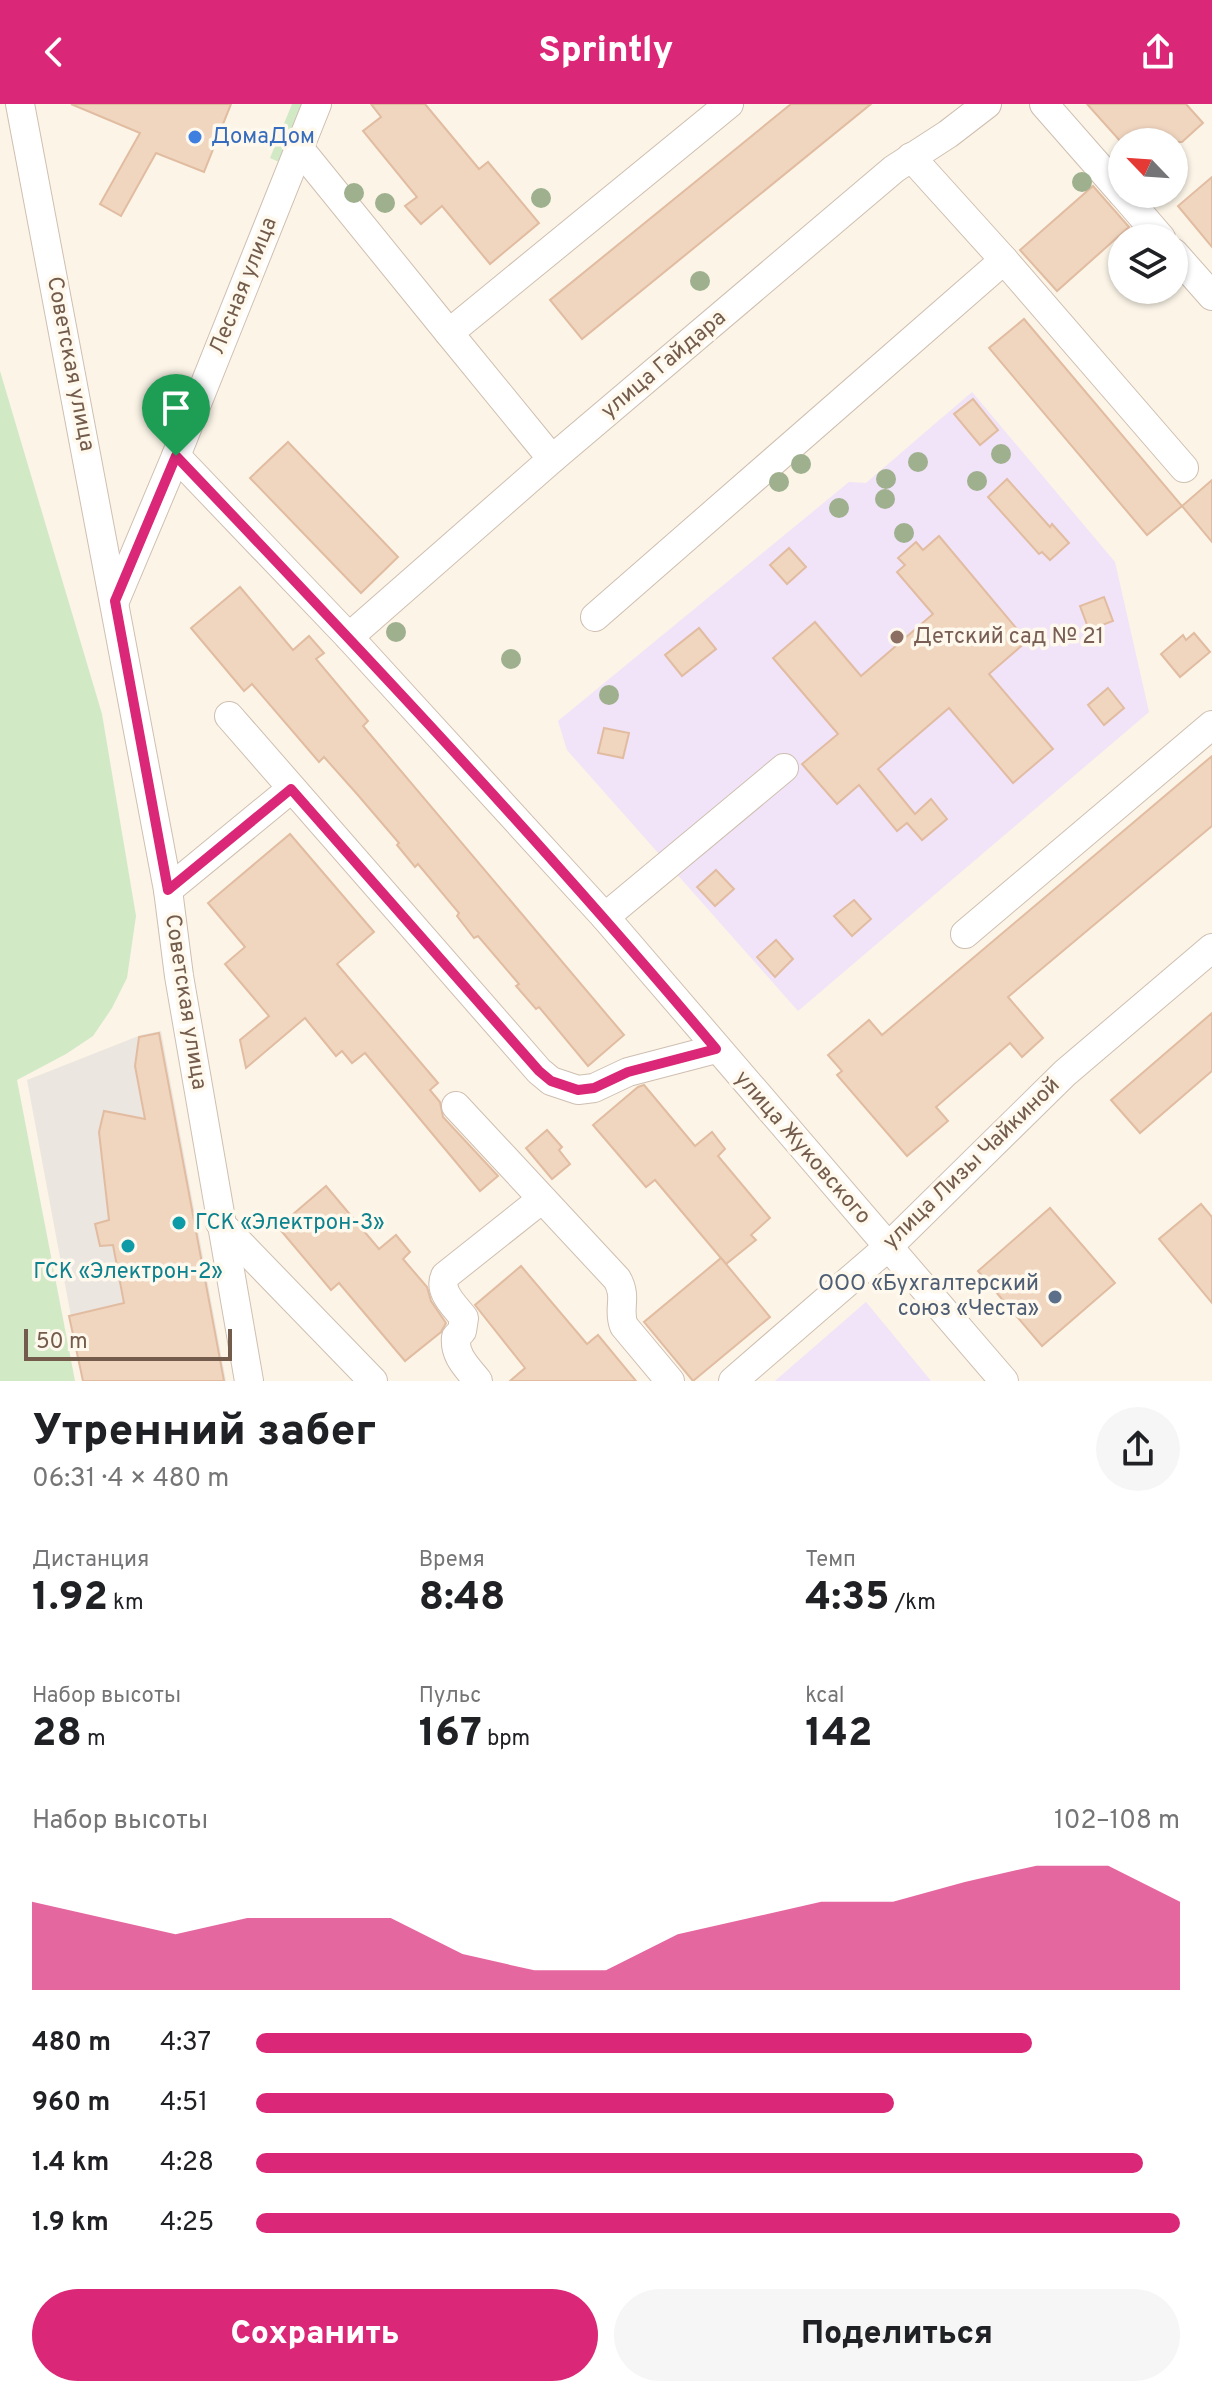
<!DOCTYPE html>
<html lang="ru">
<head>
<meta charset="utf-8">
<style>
  body { margin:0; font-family:Overpass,sans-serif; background:#f6f6f6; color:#202124; height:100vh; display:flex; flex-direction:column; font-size:30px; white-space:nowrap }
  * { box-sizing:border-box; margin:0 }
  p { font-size:26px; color:#757577 }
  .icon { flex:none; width:44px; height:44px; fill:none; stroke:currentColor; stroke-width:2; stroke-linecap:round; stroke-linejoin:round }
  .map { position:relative; height:1277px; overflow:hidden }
  .details { display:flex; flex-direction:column; background:#fff; flex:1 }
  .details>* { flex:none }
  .needle { width:52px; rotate:295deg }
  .tools { position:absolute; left:1108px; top:24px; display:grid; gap:16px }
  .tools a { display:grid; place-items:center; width:80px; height:80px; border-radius:50%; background:#fff; box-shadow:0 2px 6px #0004; font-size:40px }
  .scale { position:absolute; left:24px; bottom:20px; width:208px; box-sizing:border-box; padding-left:8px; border:4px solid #745c4c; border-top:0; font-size:22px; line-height:28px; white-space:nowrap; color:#745c4c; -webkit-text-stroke:6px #fef8ed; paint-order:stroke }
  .pin { position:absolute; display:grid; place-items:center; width:68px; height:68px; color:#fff; margin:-82px -34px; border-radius:50% 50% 50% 0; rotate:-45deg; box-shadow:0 0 8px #0007 }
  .pin .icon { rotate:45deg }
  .round { display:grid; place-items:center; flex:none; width:84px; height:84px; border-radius:42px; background:#f6f6f6 }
  .overview { display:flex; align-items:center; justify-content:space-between; height:136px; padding:0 32px }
  h1 { font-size:44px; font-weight:800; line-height:60px }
  .figures { display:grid; grid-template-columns:repeat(3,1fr); gap:12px; height:136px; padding:8px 32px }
  .figures div { display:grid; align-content:center }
  .figures b { font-size:40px; font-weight:800 }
  .figures small { font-size:22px; font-weight:400 }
  .figures p { font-size:22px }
  .chart { height:224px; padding:16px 32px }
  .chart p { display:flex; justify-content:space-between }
  .chart svg { width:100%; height:144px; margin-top:8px; fill:#db2777; opacity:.7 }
  .cta { display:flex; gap:16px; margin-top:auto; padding:16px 32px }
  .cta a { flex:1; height:92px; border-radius:48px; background:#db2777; color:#fff; font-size:32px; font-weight:800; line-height:92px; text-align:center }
  .cta a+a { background:#f6f6f6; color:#202124 }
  ul { padding:0 32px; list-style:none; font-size:26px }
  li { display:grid; grid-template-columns:128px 96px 1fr; align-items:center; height:60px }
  li i { height:20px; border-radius:10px; background:#db2777 }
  header { display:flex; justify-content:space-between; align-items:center; height:104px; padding:0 32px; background:#db2777; color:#fff; font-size:36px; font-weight:800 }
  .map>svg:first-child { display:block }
</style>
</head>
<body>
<header><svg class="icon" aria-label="back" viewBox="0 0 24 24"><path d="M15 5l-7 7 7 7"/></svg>Sprintly<svg class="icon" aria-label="share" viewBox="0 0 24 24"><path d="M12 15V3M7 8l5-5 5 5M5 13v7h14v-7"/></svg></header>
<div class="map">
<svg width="1212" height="1277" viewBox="0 0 1212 1277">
  <rect width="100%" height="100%" fill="#fbf4e7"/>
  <!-- industrial -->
  <path fill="#ece6e0" d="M161 927 226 1277H83L27 976 141 931Z"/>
  <!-- education -->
  <g fill="#f1e3f8">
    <path d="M972 288 1115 458 1149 608 798 907 567 646 558 617 849 378 866 379Z"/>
    <path d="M866 1198 931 1277H775Z"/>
  </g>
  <!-- green -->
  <g fill="#d2e9c6">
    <path d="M292 0H303L279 58 270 54Z"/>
    <path d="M0 267 102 610 136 812 127 874 112 904 93 932 66 950 17 976 75 1277H0Z"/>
  </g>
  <!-- building -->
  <g fill="#f0d5bf" stroke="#e1bca1" stroke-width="2">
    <path d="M71 0H231L204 68 156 49 121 112 100 100 140 29Z"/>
    <path d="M371 0H425L479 65 488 58 539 119 490 160 442 102 421 120 405 102 417 93 363 27 381 13Z"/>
    <path d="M791 0H871L582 235 550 196Z"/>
    <path d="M1087 0H1186L1203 19 1182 38H1121Z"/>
    <path d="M1212 73V143L1178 102Z"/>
    <path d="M1093 82 1129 123 1057 187 1020 146Z"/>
    <path d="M1024 215 1182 402 1147 431 989 244Z"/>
    <path d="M973 295 998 326 980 341 954 310Z"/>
    <path d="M288 338 398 453 361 489 250 374Z"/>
    <path d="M1007 375 1050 423 1052 420 1069 439 1050 456 1042 448 1039 450 988 393Z"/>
    <path d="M1212 376V438L1182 402Z"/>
    <path d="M939 432 1027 537 989 570 1053 645 1013 679 949 604 878 665 915 710 931 695 947 715 922 736 907 719 897 727 859 681 837 700 802 660 838 630 773 554 815 518 861 572 933 510 897 468 905 461 898 454 916 438 923 446Z"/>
    <path d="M789 444 806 463 787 480 770 461Z"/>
    <path d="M240 483 293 546 309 532 324 549 316 555 368 617 363 622 624 931 588 962 539 903 536 905 516 882 519 880 478 832 474 834 457 812 459 809 418 760 415 763 397 741 399 739 357 690 324 653 319 658 252 580 244 587 191 524Z"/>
    <path d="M1104 493 1113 517 1089 526 1080 502Z"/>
    <path d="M699 524 716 545 682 572 665 551Z"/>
    <path d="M1194 529 1210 548 1180 573 1161 550 1183 531 1186 536Z"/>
    <path d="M1108 584 1124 604 1104 621 1088 601Z"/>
    <path d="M604 624 629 629 623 654 598 649Z"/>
    <path d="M1212 652V722L1008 893 1043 934 1022 953 1010 939 936 1003 948 1017 907 1052 837 971 842 967 828 951 869 916 882 931Z"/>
    <path d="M290 730 374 828 337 860 438 979 430 986 440 998 443 1013 498 1072 480 1087 365 949 352 959 342 947 336 952 305 914 246 964 240 936 269 912 225 860 245 843 208 799Z"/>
    <path d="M716 766 734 785 715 802 697 783Z"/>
    <path d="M854 796 871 815 852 832 834 812Z"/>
    <path d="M776 836 793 855 775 873 757 853Z"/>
    <path d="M1212 909V967L1140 1029 1111 996Z"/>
    <path d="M159 929 224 1277H83L69 1212 124 1199 113 1141 100 1142 95 1120 109 1116 99 1028 104 1007 145 1015 135 962 139 933Z"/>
    <path d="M644 981 695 1042 712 1028 725 1045 718 1052 770 1114 751 1131 756 1136 726 1160 655 1076 646 1083 593 1021 638 983Z"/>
    <path d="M547 1026 562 1043 559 1046 570 1060 552 1075 526 1044Z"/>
    <path d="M326 1082 379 1145 396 1131 410 1148 403 1155 427 1183 431 1197 446 1219 441 1228 405 1257 339 1179 331 1186 278 1123Z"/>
    <path d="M1201 1100 1212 1113V1199L1159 1135Z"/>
    <path d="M1050 1104 1115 1179 1042 1242 978 1167Z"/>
    <path d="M721 1154 770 1213 693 1277 644 1218Z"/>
    <path d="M521 1162 587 1240 598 1231 636 1277H510L525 1264 475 1201Z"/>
  </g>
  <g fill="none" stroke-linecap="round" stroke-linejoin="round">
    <defs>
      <g id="minor">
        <path d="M20 0 168 786 179 872 249 1277"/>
        <path d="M1044 0 1122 89"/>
        <path d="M299 44 449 229 729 0"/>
        <path d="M1123 90 1161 134"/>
        <path d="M1174 149 1212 192"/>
        <path d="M1004 156 1184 364"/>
        <path d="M449 229 552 355"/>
        <path d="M176 352 349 533 605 813 1004 1277"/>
        <path d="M115 497 176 352 317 0"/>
        <path d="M595 513 1004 156 911 53"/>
        <path d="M349 533 552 355 894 65 948 30 987 0"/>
        <path d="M229 612 539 967 551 977 578 986 594 984 628 968 716 945"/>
        <path d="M168 786 291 685"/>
        <path d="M605 813 784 664"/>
        <path d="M965 830 1212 621"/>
        <path d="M456 1002 617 1175C628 1194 617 1205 624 1222L670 1277"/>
        <path d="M220 1119 373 1277"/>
        <path d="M478 1277C467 1263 454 1252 456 1233L462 1227 464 1214C455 1202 438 1188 445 1172L542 1095"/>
        <path d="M733 1277 888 1143 1065 969 1212 844"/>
      </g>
    </defs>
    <!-- minor casing -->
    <use href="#minor" stroke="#cfbfb0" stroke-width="30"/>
    <!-- minor -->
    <use href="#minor" stroke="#fff" stroke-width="28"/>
  </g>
  <!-- trees -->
  <g fill="#9eb08d">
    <circle cx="1082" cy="78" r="10"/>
    <circle cx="354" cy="89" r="10"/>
    <circle cx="541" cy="94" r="10"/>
    <circle cx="385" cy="99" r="10"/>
    <circle cx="700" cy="177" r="10"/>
    <circle cx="1001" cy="350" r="10"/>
    <circle cx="918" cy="358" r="10"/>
    <circle cx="801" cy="360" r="10"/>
    <circle cx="886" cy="375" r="10"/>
    <circle cx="977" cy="377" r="10"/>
    <circle cx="779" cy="378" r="10"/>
    <circle cx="885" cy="395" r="10"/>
    <circle cx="839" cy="404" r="10"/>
    <circle cx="904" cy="429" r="10"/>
    <circle cx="396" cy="528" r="10"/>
    <circle cx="511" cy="555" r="10"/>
    <circle cx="609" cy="591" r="10"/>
  </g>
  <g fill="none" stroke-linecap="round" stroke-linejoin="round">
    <defs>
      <path id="route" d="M176 352C361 546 544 740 716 945L628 968 594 984 578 986 551 977 539 967 291 685 168 786 115 497Z"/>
    </defs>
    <!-- route casing -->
    <use href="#route" stroke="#fff" stroke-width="16"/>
    <!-- route -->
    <use href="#route" stroke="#db2777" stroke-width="10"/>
  </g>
  <!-- markers -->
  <circle fill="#3f7fe0" stroke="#fef8ed" stroke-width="3" cx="195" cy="33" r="8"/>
  <circle fill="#8d6e63" stroke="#fef8ed" stroke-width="3" cx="897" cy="533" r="8"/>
  <g fill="#0f9aa8" stroke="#fef8ed" stroke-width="3">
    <circle cx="179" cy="1119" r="8"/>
    <circle cx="128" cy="1142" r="8"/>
  </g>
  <circle fill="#5c6f8a" stroke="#fef8ed" stroke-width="3" cx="1055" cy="1193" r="8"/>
  <g text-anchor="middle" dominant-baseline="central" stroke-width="7" stroke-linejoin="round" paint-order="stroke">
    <!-- shop labels -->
    <g font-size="22" fill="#366cbe" stroke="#fef8ed" text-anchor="start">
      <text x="211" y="33">ДомаДом</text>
    </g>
    <!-- street labels -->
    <g font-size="22" fill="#745c4c" stroke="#fef8ed">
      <text transform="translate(244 182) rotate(-68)">Лесная улица</text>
      <text transform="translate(70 260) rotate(79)">Советская улица</text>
      <text transform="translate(664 261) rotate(-40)">улица Гайдара</text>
      <text transform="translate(185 898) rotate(81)">Советская улица</text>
      <text transform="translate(802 1044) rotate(49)">улица Жуковского</text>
      <text transform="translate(972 1060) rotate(-44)">улица Лизы Чайкиной</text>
    </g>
    <!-- education labels -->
    <g font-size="22" fill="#785e54" stroke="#fef8ed" text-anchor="start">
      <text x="913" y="533">Детский сад № 21</text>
    </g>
    <!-- culture labels -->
    <g font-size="22" fill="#0d838f" stroke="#fef8ed" text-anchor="start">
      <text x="195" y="1119">ГСК «Электрон-3»</text>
      <text x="128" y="1168" text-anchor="middle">ГСК «Электрон-2»</text>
    </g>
    <!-- service labels -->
    <g font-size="22" fill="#4e5e75" stroke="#fef8ed" text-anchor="end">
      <text x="1039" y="1180">ООО «Бухгалтерский<tspan x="1039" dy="25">союз «Честа»</tspan></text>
    </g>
  </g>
</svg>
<div class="tools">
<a><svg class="needle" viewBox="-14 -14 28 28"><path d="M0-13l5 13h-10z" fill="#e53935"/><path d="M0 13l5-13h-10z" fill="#757577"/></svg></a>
<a><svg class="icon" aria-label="layers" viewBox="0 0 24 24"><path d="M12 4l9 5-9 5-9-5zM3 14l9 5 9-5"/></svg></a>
</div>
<div class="scale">50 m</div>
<div class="pin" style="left:176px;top:352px;background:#1e9e55"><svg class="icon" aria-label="arrive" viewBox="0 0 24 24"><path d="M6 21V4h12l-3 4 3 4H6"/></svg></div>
</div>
<section class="details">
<div class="overview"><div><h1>Утренний забег</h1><p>06:31 · 4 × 480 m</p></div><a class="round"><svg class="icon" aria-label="share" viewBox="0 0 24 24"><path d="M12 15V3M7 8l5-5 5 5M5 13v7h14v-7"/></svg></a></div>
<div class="figures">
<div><p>Дистанция</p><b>1.92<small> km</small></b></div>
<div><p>Время</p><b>8:48</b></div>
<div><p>Темп</p><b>4:35<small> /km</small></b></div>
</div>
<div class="figures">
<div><p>Набор высоты</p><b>28<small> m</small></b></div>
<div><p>Пульс</p><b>167<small> bpm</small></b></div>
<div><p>kcal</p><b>142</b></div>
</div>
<div class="chart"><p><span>Набор высоты</span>102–108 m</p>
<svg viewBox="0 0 160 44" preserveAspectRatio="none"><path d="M0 44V17L10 22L20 27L30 22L40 22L50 22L60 33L70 38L80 38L90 27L100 22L110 17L120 17L130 11L140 6L150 6L160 17V44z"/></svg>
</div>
<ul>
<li><b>480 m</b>4:37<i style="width:84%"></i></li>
<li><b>960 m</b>4:51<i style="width:69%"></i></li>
<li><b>1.4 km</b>4:28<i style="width:96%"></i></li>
<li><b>1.9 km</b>4:25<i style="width:100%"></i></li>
</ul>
<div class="cta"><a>Сохранить</a><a>Поделиться</a></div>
</section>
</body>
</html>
